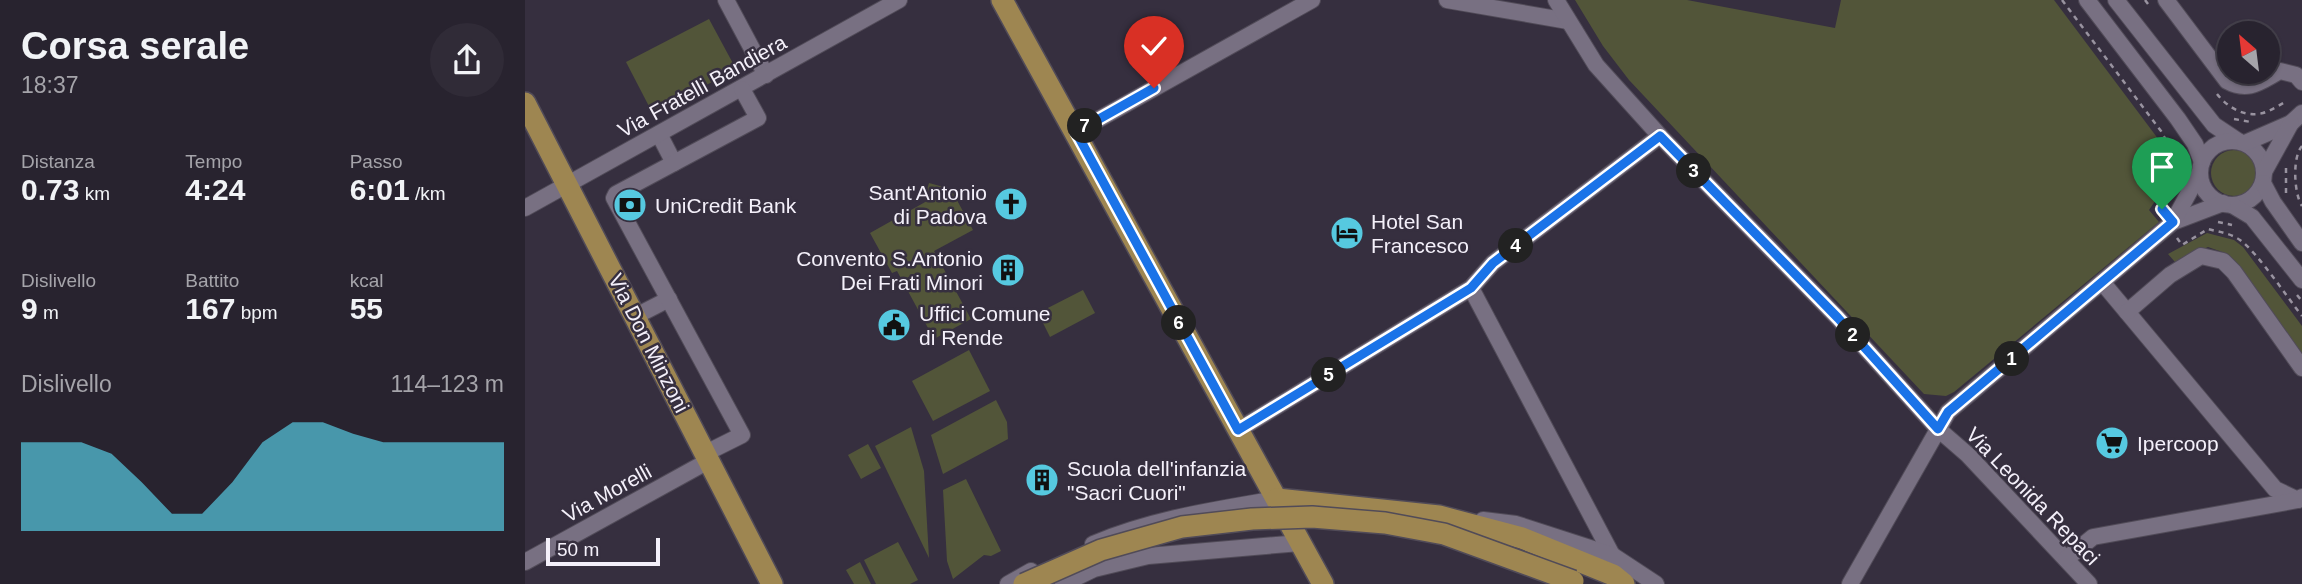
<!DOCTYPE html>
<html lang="it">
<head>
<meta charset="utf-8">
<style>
  body { margin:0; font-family:Helvetica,sans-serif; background:#302b37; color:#f1f3f6; height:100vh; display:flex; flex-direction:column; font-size:26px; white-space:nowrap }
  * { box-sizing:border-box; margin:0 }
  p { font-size:23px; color:#a5a4aa }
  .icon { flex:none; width:38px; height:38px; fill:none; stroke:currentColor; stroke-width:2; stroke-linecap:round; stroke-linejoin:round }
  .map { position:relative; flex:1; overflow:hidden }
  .panel { display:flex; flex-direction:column; background:#28232f; width:525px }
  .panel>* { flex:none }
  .needle { width:46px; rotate:332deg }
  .controls { position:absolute; left:1692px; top:21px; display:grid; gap:14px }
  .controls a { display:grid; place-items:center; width:63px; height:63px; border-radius:50%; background:#28232f; box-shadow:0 2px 5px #0004,0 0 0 2px #44404b; font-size:35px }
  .scale { position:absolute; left:21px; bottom:18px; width:114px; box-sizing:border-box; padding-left:7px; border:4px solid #f4f0fa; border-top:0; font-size:19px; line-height:24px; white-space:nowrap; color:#f4f0fa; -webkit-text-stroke:5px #362f3f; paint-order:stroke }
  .pin { position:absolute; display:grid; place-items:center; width:60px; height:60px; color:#fff; margin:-72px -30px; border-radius:50% 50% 50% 0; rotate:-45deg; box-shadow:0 0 7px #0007 }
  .pin .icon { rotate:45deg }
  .km { position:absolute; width:35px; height:35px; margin:-18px; border-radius:50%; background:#222; color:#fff; font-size:19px; line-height:35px; text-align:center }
  .round { display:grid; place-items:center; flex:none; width:74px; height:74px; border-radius:37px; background:#302b37 }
  .summary { display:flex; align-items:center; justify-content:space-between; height:119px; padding:0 21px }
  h1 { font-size:38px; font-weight:600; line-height:52px }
  .metrics { display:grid; grid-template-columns:repeat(3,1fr); gap:10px; height:119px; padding:7px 21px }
  .metrics div { display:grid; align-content:center }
  .metrics b { font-size:30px; font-weight:600 }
  .metrics small { font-size:19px; font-weight:400 }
  .metrics p { font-size:19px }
  .chart { height:196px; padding:14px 21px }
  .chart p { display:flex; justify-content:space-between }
  .chart svg { width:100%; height:126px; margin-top:7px; fill:#56c9e0; opacity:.7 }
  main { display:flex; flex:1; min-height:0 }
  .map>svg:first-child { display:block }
</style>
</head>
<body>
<main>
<section class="panel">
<div class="summary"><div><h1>Corsa serale</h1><p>18:37</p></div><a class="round"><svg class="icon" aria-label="share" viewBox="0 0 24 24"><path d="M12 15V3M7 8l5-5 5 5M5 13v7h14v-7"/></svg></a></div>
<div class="metrics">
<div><p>Distanza</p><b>0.73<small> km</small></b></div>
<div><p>Tempo</p><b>4:24</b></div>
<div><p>Passo</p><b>6:01<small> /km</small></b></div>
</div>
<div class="metrics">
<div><p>Dislivello</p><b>9<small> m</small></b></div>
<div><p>Battito</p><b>167<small> bpm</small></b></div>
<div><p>kcal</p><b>55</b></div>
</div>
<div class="chart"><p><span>Dislivello</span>114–123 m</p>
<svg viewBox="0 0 160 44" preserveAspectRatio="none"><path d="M0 44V13L10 13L20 13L30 17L40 27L50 38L60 38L70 27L80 13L90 6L100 6L110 10L120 13L130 13L140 13L150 13L160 13V44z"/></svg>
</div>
</section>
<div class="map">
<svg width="1777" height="584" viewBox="0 0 1777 584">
  <rect width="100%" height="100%" fill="#362f3f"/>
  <!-- green -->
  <g fill="#525539">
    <path d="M1050 0H1162L1310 28 1316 0H1529L1631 136 1640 153 1641 185 1624 210 1634 222 1429 392 1421 396 1399 394 1104 80 1078 46Z"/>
    <path d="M184 19 211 69 128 114 101 62Z"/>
    <circle cx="1709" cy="173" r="23"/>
    <path d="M404 183 426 189 448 230 409 251 446 319 409 339 372 271 367 273 345 233 402 201 400 196Z"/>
    <path d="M1682 233 1709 240 1718 247 1777 326V354L1703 254 1683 247 1650 262 1643 254Z"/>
    <path d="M558 290 570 313 525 337 513 313Z"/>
    <path d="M444 350 465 391 408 421 387 381Z"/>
    <path d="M471 400 482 422 483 439 418 474 406 435Z"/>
    <path d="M386 427 399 471 404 558 350 446Z"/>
    <path d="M343 444 356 468 336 479 323 455Z"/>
    <path d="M441 479 476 551 466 556 459 555 428 579 422 561 418 490Z"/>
    <path d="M373 542 393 580 385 584H351L339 560Z"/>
    <path d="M335 562 346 584H329L321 570Z"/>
  </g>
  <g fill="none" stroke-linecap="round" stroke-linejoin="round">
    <defs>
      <g id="minor">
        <path d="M201 0 241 75"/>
        <path d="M922 0 1043 21"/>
        <path d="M1031 0 1071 65 1135 136 1313 318 1413 429 1443 455 1564 584"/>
        <path d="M1562 0 1653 119 1670 144 1677 162"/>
        <path d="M1591 0 1689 125 1713 141"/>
        <path d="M1641 0 1702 81C1724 93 1736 81 1755 71L1771 75 1777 82"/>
        <path d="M551 132 787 0"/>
        <path d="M134 134 149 163"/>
        <circle cx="1707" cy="173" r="32"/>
        <path d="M1720 143 1766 123 1777 113"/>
        <path d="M1739 172 1766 123"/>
        <path d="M1738 183 1748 202 1777 243"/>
        <path d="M1707 205 1727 217 1777 280"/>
        <path d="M0 208 374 0"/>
        <path d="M1648 222 1698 203"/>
        <path d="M1577 282 1750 489 1773 500 1777 497"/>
        <path d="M946 288 1087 555"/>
        <path d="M1602 312 1645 275 1676 256 1698 261 1709 272 1777 368"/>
        <path d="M111 316 144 299"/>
        <path d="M713 430 946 288 968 263 1135 136"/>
        <path d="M181 453 217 435 89 198 91 194 233 118 217 89"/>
        <path d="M958 520 991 524 1087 555 1131 584"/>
        <path d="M568 544C627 519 689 510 752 499"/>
        <path d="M1541 559 1568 537 1773 500"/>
        <path d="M0 562 185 460"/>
        <path d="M483 584 506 571"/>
        <path d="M538 584 569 569 623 556 775 543"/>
        <path d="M1325 584 1423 412 1648 222 1675 172"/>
      </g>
      <g id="major">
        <path d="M477 0 798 584"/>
        <path d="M0 103 247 584"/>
        <path d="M752 499 914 516 997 538 1088 575 1099 584"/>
      </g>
    </defs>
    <!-- minor casing -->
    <use href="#minor" stroke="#514b58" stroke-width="18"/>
    <!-- major casing -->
    <use href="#major" stroke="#514b58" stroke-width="24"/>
    <!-- path -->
    <g stroke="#9993a0" stroke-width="2.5" stroke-dasharray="5 5" stroke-linecap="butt">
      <path d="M1537 0 1636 131 1647 151 1649 184 1631 209 1634 213"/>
      <path d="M1620 0 1626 8"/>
      <path d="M1692 94C1702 107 1720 118 1738 113 1745 111 1753 106 1760 102L1761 104"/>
      <path d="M1709 119 1726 122"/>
      <path d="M1777 146C1767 157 1769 194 1777 206"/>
      <path d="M1656 154 1657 171"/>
      <path d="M1761 193V164"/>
      <path d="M1693 222 1707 225"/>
      <path d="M1652 238 1657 245 1683 229C1694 232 1705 233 1715 240 1733 253 1762 297 1777 316"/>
      <path d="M1772 295 1777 301"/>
    </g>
    <!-- minor -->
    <use href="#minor" stroke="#787082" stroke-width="16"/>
    <!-- major -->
    <use href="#major" stroke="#9e8651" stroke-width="21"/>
    <defs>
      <path id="major-bridge" d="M499 584 576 550 657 527 727 519 787 517 860 523 919 534 1048 581"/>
    </defs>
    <!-- major-bridge casing -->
    <use href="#major-bridge" stroke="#514b58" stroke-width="24" stroke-linecap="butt"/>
    <!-- major-bridge -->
    <use href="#major-bridge" stroke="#9e8651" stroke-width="21"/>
  </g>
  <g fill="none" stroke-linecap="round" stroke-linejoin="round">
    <defs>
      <path id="route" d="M629 88 551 132 713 430 946 288 968 263 1135 136 1313 318 1413 429 1423 412 1648 222 1637 209"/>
    </defs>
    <!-- route casing -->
    <use href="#route" stroke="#fff" stroke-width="14"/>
    <!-- route -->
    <use href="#route" stroke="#1a73e8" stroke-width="9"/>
  </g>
  <!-- icons -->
  <defs>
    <symbol id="church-disc" viewBox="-11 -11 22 22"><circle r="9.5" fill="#56c9e0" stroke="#362f3f"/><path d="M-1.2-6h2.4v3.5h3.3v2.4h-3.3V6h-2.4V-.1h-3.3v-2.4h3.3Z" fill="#111"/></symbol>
    <symbol id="bank-disc" viewBox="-11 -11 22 22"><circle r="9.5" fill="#56c9e0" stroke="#362f3f"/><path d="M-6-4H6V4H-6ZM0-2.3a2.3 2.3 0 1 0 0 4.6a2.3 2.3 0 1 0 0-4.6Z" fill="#111"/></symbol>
    <symbol id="hotel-disc" viewBox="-11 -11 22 22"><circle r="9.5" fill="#56c9e0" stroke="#362f3f"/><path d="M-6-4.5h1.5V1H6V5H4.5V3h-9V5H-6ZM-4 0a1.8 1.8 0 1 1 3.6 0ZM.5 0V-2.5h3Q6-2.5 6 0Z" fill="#111"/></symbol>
    <symbol id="building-disc" viewBox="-11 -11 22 22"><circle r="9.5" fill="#56c9e0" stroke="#362f3f"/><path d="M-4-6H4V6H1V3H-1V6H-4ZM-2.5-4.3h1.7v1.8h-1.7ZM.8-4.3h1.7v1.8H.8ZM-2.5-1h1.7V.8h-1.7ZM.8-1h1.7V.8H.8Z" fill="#111"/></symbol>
    <symbol id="civic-disc" viewBox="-11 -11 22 22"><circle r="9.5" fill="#56c9e0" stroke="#362f3f"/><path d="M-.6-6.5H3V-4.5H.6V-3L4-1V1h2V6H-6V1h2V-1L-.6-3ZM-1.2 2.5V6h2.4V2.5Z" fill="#111"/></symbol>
    <symbol id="supermarket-disc" viewBox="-11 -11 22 22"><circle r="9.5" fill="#56c9e0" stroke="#362f3f"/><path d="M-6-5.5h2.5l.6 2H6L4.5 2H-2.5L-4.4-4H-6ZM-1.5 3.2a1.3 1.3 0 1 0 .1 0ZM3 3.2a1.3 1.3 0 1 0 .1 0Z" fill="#111"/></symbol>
  </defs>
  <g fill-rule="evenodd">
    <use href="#church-disc" x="467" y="185" width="38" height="38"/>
    <use href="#bank-disc" x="86" y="186" width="38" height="38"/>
    <use href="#hotel-disc" x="803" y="214" width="38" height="38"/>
    <use href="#building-disc" x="464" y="251" width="38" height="38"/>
    <use href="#civic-disc" x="350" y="306" width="38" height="38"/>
    <use href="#supermarket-disc" x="1568" y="424" width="38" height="38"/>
    <use href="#building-disc" x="498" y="461" width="38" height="38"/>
  </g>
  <g text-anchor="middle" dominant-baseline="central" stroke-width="5" stroke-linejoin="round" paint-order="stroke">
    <!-- street labels -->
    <g font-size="21" fill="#f4f0fa" stroke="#362f3f">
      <text transform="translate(177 86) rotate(-29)">Via Fratelli Bandiera</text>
      <text transform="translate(124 343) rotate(63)">Via Don Minzoni</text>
      <text transform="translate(82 493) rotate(-29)">Via Morelli</text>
      <text transform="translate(1508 496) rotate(46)">Via Leonida Repaci</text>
    </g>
    <!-- poi labels -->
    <g font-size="21" fill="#f4f0fa" stroke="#362f3f" text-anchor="start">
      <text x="462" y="192" text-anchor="end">Sant'Antonio<tspan x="462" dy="24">di Padova</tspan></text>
      <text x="130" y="205">UniCredit Bank</text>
      <text x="846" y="221">Hotel San<tspan x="846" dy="24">Francesco</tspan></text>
      <text x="458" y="258" text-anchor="end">Convento S.Antonio<tspan x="458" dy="24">Dei Frati Minori</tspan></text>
      <text x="394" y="313">Uffici Comune<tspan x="394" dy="24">di Rende</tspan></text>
      <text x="1612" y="443">Ipercoop</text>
      <text x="542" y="468">Scuola dell'infanzia<tspan x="542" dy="24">"Sacri Cuori"</tspan></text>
    </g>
  </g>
</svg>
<div class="controls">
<a><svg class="needle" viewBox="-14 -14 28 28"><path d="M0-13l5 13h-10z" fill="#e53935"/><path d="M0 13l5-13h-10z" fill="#a5a4aa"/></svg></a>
</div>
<div class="scale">50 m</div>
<div class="pin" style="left:1637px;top:209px;background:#1e9e55"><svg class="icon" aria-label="arrive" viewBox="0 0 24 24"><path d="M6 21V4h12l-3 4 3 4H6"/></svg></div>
<div class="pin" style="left:629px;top:88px;background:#d93025"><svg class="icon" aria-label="check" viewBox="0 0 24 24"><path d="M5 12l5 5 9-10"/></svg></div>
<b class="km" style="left:1487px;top:359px">1</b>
<b class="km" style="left:1328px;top:335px">2</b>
<b class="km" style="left:1169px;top:171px">3</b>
<b class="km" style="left:991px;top:246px">4</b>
<b class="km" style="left:804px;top:375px">5</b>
<b class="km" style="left:654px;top:323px">6</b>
<b class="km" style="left:560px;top:126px">7</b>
</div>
</main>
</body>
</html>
